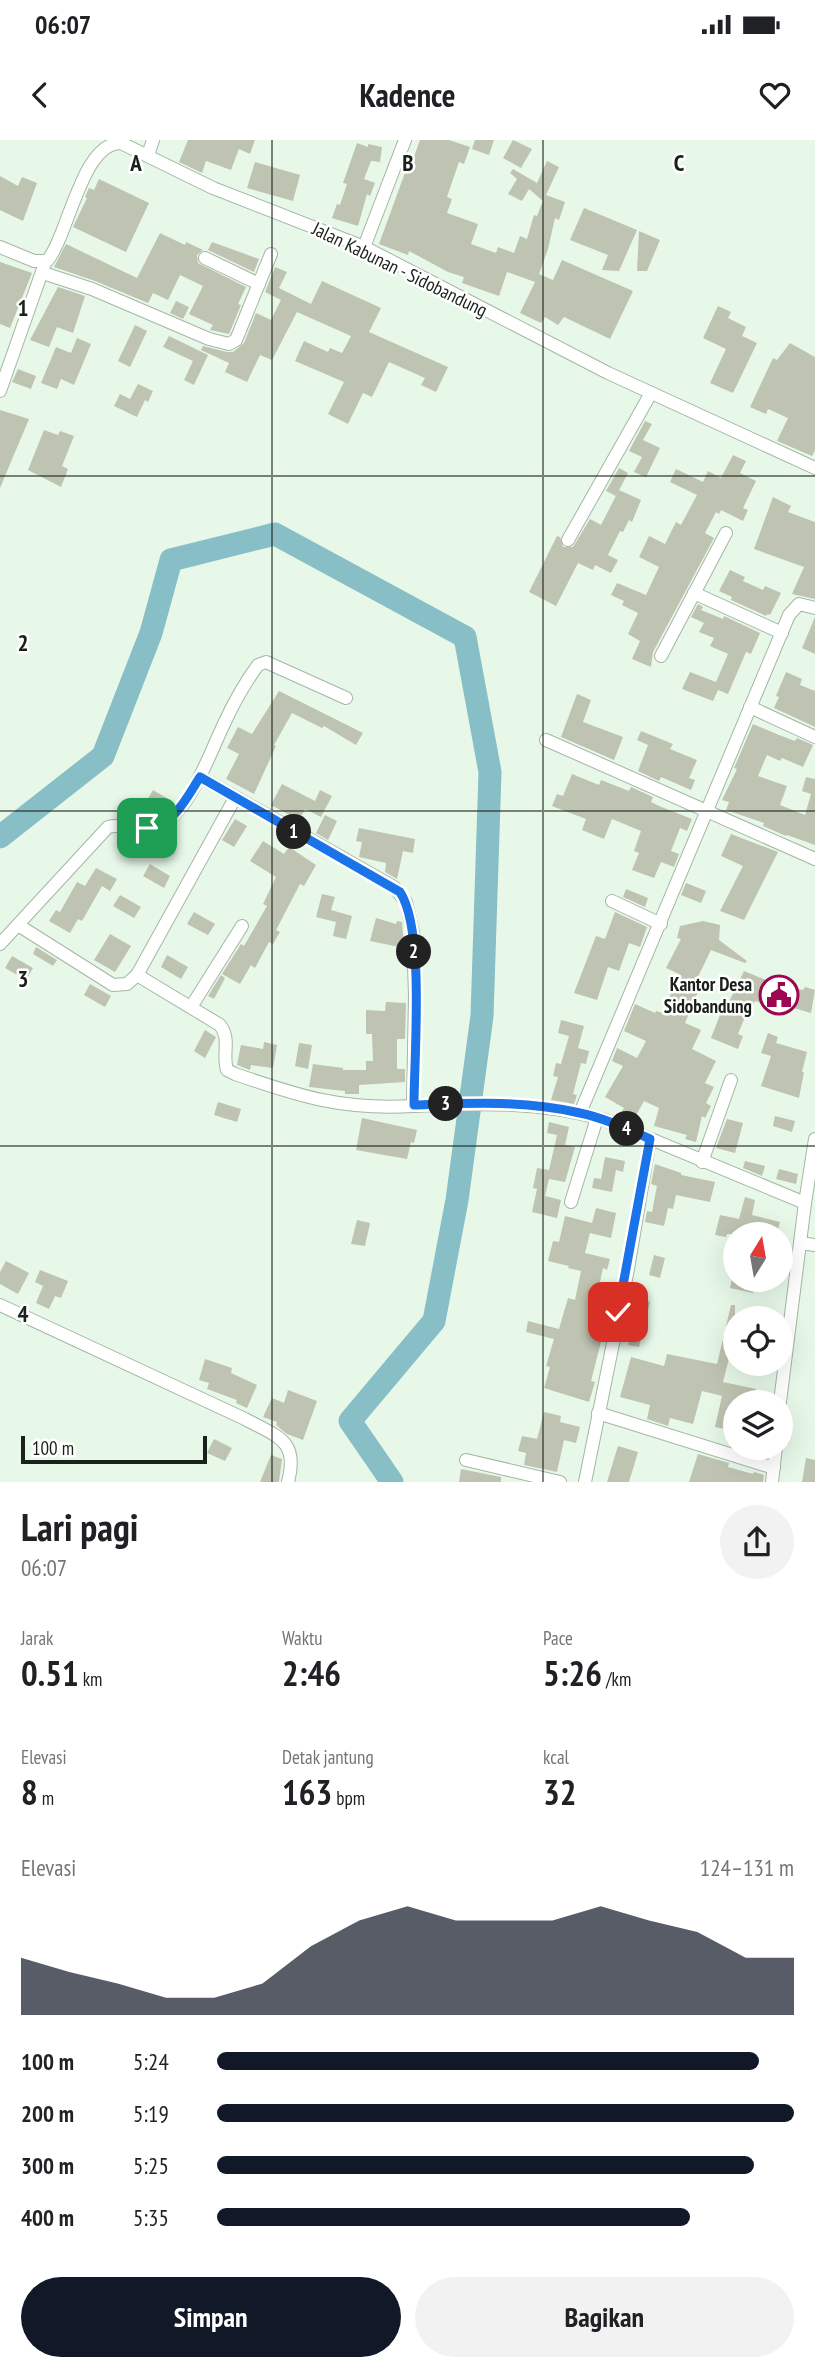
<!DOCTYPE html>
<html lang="id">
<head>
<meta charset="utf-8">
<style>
  body { margin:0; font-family:"PT Sans Narrow",sans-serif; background:#f2f2f2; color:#202124; height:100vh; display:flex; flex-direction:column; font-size:26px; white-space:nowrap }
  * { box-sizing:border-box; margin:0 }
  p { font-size:23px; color:#757577 }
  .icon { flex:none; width:38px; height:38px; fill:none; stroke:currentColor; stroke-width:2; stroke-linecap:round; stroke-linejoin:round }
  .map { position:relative; height:1342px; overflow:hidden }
  .side { display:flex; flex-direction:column; background:#fff; flex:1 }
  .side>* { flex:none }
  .needle { width:46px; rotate:11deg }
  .controls { position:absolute; left:723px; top:1082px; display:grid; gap:14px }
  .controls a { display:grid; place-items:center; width:70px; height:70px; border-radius:50%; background:#fff; box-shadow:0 7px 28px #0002; font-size:35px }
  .scale { position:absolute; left:21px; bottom:18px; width:186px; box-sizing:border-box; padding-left:7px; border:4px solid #1a201a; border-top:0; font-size:19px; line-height:24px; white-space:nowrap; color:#1a201a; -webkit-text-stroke:5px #fff; paint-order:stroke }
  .pin { position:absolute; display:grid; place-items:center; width:60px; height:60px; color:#fff; margin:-30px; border-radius:14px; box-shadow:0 4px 10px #0006 }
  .km { position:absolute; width:35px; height:35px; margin:-18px; border-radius:50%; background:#222; color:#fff; font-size:19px; line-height:35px; text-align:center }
  .round { display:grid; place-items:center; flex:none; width:74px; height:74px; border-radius:37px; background:#f2f2f2 }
  .headline { display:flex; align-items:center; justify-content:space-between; height:119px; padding:0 21px }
  h1 { font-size:38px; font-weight:700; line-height:52px }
  .figures { display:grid; grid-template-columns:repeat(3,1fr); gap:10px; height:119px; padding:7px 21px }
  .figures div { display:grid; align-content:center }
  .figures b { font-size:35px; font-weight:700 }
  .figures small { font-size:19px; font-weight:400 }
  .figures p { font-size:19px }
  .chart { height:196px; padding:14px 21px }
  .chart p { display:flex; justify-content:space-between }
  .chart svg { width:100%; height:126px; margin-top:7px; fill:#111827; opacity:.7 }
  .cta { display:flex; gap:14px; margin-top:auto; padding:14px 21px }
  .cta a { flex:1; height:80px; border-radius:42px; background:#111827; color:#fff; font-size:28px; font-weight:700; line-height:80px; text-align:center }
  .cta a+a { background:#f2f2f2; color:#202124 }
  ul { padding:0 21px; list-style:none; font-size:23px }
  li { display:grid; grid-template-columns:112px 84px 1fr; align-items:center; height:52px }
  li i { height:18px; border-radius:9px; background:#111827 }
  .status { display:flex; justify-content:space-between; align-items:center; height:49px; padding:0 35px; background:#fff; direction:ltr }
  .status svg { height:19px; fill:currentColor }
  header { display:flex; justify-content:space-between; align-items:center; height:91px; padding:0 21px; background:#fff; font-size:32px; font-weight:700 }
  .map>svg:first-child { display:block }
</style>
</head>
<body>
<div class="status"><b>06:07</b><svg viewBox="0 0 49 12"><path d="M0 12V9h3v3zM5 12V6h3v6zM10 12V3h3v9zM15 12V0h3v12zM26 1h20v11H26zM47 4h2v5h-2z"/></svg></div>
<header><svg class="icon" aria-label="back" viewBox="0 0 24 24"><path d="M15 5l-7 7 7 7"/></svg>Kadence<svg class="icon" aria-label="heart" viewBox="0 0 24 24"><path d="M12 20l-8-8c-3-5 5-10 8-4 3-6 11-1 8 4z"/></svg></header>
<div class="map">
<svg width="815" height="1342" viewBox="0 0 815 1342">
  <rect width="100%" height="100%" fill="#e7f8e9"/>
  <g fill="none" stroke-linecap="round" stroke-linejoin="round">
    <!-- river -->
    <path stroke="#88bec6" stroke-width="23" d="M0 697 103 616 151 493 171 420 275 394 465 497 490 632 482 876 457 1060 434 1181 350 1281 392 1342"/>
  </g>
  <!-- building -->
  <g fill="#bfc3b1">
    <path d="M188 0H255L250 14 239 9 231 30 206 21 202 33 179 22Z"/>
    <path d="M420 0H449L470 7 464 24 459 22 447 57 452 59 447 73 478 84 471 104 496 113 498 107 514 113 520 96 527 99 534 75 537 76 544 58 543 61 529 49 522 61 508 54 517 39 510 33 513 29 537 43 547 21 559 27 546 55 565 62 559 80 555 78 548 109 538 137 539 134 553 140 562 120 633 151 610 199 564 177 558 185 545 177 541 183 520 173 535 142 507 132 499 156 462 143 464 137 448 132 409 111 408 115 379 104 406 30 409 31Z"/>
    <path d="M475 0H494L489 15 472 9Z"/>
    <path d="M513 0 532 9 521 28 503 18Z"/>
    <path d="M357 3 368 7V4L382 7 380 22 371 21 364 39 375 43 370 56 367 54 358 86 332 78 337 64 340 65 347 44 343 43Z"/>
    <path d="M255 22 300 35 293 61 247 48Z"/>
    <path d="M0 36 18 46 22 37 37 43 23 81 0 70Z"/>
    <path d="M99 39 149 63 126 112 73 87 87 58 85 57 89 48 94 50Z"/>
    <path d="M584 68 637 90 619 131 602 130 608 115 570 100Z"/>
    <path d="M639 91 660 100 647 131H637Z"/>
    <path d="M160 93 185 105 186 102 203 110 197 115 198 123 246 147 238 164 241 165 229 194 210 190 213 185 189 174 203 146 180 135 168 160 153 153 148 163 95 141 54 127 66 104 137 138Z"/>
    <path d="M212 102 259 119 254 132 208 110Z"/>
    <path d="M0 122 32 133 10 188 0 184Z"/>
    <path d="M275 127 287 132 279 148 311 164 322 141 381 168 369 192 448 227 436 252 421 245 425 238 389 222 372 257 363 253 348 284 328 274 344 242 295 221 304 201 328 212 330 208 342 213 351 196 297 172 272 220 260 215 247 242 225 232 229 223 201 210 203 206 227 212H233L244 203 256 173 271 180 281 160 265 152Z"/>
    <path d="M58 147 85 156 73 193 57 187 49 207 30 200Z"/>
    <path d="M176 161 189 167 183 179 170 173Z"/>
    <path d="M718 166 731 172 728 178 746 187 742 196 757 203 733 253 710 243 726 209 703 198Z"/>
    <path d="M135 185 147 191 130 227 118 221Z"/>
    <path d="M169 196 208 215 194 245 184 240 193 221 163 207Z"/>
    <path d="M77 198 91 204 74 245 61 239 57 249 41 243 56 207 71 213Z"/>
    <path d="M790 203 815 217V310L812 316 777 301 788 278 768 269 766 274 750 267 773 218 777 220Z"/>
    <path d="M18 229 36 236 31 249 12 242Z"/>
    <path d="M138 244 153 251 148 262 145 260 137 277 114 266 120 254 130 259Z"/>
    <path d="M0 270 29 279 0 348Z"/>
    <path d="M645 281 652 284 643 300 660 308 646 337 634 332 642 317 629 311Z"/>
    <path d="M44 290 58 295 60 291 74 296 62 326 68 329 61 347 28 330Z"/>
    <path d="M733 315 746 321 740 333 756 341 743 368 748 370 743 381 721 370 719 374 716 372 705 393 714 398 653 512 651 527 632 519 640 501 628 494 638 473 622 465 624 461 611 455 617 443 646 455 659 427 639 417 649 396 665 404 676 382 681 385 697 355 670 342 676 329 703 342 708 331 721 338Z"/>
    <path d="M619 328 628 333 616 356 606 351Z"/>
    <path d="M619 350 641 360 632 382 629 380 623 392 620 391 608 415 618 420 611 433 595 425 593 430 578 423 556 466 529 452 557 396 560 397 563 407H573L590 379 601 385Z"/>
    <path d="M773 357 791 366 788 372 815 382V459L792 454 804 427 754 409Z"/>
    <path d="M730 430 745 437 743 441 763 450 765 446 781 453 770 475 768 474 766 476 731 460 732 457 719 451Z"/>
    <path d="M698 464 703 467 701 470 723 479 724 476 760 493 751 514 746 512 728 554 718 550 713 561 682 549 690 532 716 542 728 514 710 506 714 498 699 492 704 483 691 477Z"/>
    <path d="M815 477V514L802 508Z"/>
    <path d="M786 532 802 539 800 545 815 551V587L774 568 779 557 776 556Z"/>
    <path d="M279 551 363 593 356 605 324 586 322 588 292 573 274 605 276 606 254 654 226 639 239 614 227 608 238 587 252 594Z"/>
    <path d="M577 554 591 560 583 582 623 597 614 620 561 597Z"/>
    <path d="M753 584 779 595 795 601 797 598 813 605 803 627 782 618 780 621 767 615 758 636 787 646 780 665 805 675 811 654 802 651 806 637 815 639V705L787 695 786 696 763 686 764 683 726 670 729 662 722 660 737 629 734 628Z"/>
    <path d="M641 591 673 604 670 609 697 620 689 638 695 640 691 650 661 637 659 641 638 631 648 605 637 600Z"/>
    <path d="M572 634 599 645 601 640 629 651 631 647 653 657 651 662 659 666 692 679 687 691 680 688 671 711 679 714 674 727 661 722 654 738 632 730 639 713 634 711 641 691 612 679 604 699 582 690 586 679 552 666 557 654 563 656Z"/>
    <path d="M282 644 315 661 320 650 332 656 321 677 305 669 299 680 271 665Z"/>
    <path d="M153 650 173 662 164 672 146 662Z"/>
    <path d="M325 675 337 681 328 700 316 693Z"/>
    <path d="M235 679 247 686 234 707 222 700Z"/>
    <path d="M359 688 415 699 413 713 403 711 397 739 385 732 386 723 359 717 362 702 356 701Z"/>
    <path d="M731 694 778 712 744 780 720 771 743 726 721 716Z"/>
    <path d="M263 701 284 714 289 707 316 725 304 746 300 744 276 790 280 792 273 804 269 802 255 828 251 825 240 844 222 834 241 804 244 806 267 766 263 764 276 737 250 721Z"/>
    <path d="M150 724 170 736 164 748 143 736Z"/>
    <path d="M96 728 117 739 110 751 102 746 82 781 78 779 70 793 49 781 56 770 60 772 77 742 85 746Z"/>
    <path d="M686 743 706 751 701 763 681 755Z"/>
    <path d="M626 749 648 758 645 767 623 757Z"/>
    <path d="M322 754 335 757 331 770 352 776 346 799 333 796 336 782 316 777Z"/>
    <path d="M120 755 141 767 134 778 113 766Z"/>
    <path d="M194 772 215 784 208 795 187 784Z"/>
    <path d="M615 772 647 787 640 807 629 803 619 831 608 827 597 860 574 853 596 796 605 799Z"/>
    <path d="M376 778 396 784 397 781 402 782 404 808 370 801Z"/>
    <path d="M703 781 720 785 719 800 747 821 745 823 711 810 694 845 700 847 685 883 701 890 692 909 716 921 705 943 714 947 706 963 711 966 705 978 702 976 696 1002 685 999 687 995 654 986 659 968 644 961 634 979 622 972 624 968 605 957 623 926 612 921 617 908 637 918 646 901 624 891 635 864 655 873 656 871 663 873 679 834 666 828 681 799 677 798 680 786Z"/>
    <path d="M110 794 131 806 115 832 94 820Z"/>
    <path d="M36 807 57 820 53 826 33 814Z"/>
    <path d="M167 815 188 827 181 839 161 827Z"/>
    <path d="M12 816 33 828 26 840 5 828Z"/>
    <path d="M744 831 776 844 803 850 805 847 815 850 811 873 783 865 782 869 755 861 752 869 749 867 738 894 743 896 738 909 711 898 723 867 726 868Z"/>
    <path d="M221 835 225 838 214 859 208 856Z"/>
    <path d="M90 844 111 856 105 867 84 855Z"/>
    <path d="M386 862 406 863 405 899H397V929H405V942L359 945V954H345V951L309 947 313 924 343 928V930H366V921H373L372 894H366V870L385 871Z"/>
    <path d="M561 880 584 886 578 908 589 911 586 924 581 923 573 954 577 955 574 964 551 960 558 937 553 936 556 923 561 924 569 896 558 893Z"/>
    <path d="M205 890 216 897 205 918 194 911Z"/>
    <path d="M768 893 778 897 776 903 807 912 802 932H804L799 958 761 946 771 916 761 913Z"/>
    <path d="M264 902 277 905 273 928 251 925 250 930 237 925 241 905 263 909Z"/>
    <path d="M299 903 312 905 308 929 295 926Z"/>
    <path d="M218 962 241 969 237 982 214 975Z"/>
    <path d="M775 976 795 981 792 992 773 986Z"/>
    <path d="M362 978 417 990 414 1003 411 1002 407 1019 356 1010Z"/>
    <path d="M727 979 743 983 735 1013 716 1008Z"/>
    <path d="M549 982 569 987 565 1005 575 1007 565 1042 549 1039 545 1056 561 1060 557 1078 532 1072 537 1049 533 1048 537 1028 549 1030 557 995 547 993Z"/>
    <path d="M605 1017 625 1021 623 1032 616 1030 612 1052 592 1048 594 1038 601 1039Z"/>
    <path d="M745 1021 765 1026 762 1036 743 1028Z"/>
    <path d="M655 1024 681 1033V1035L715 1042 710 1062 676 1055 673 1069 668 1068 664 1086 645 1082 647 1071 652 1072 657 1046 651 1044Z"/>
    <path d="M779 1029 798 1034 796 1044 776 1039Z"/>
    <path d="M745 1057 755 1060 752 1075 780 1082 777 1094H727L726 1097 715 1095 720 1075 739 1079Z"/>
    <path d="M596 1068 616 1073 611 1098 590 1093 585 1113 610 1119 607 1130 603 1128 596 1160 607 1163 599 1193 603 1194 591 1241 595 1242 589 1262 544 1248 550 1227 546 1226 554 1199 526 1192 528 1181 559 1189 568 1158 575 1160 581 1131 568 1128 569 1126 548 1121 553 1101 559 1102 565 1076 592 1083Z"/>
    <path d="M357 1080 370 1083 365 1106 351 1104Z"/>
    <path d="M654 1115 665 1118 660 1138 649 1135Z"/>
    <path d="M6 1121 29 1133 18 1154 0 1144V1132Z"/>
    <path d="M40 1130 68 1141 61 1158 55 1156 49 1169 36 1163 43 1146 35 1142Z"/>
    <path d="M732 1139H756L753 1153 730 1148Z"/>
    <path d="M640 1159 650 1162 639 1207 628 1205Z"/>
    <path d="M731 1165H735V1195L723 1242 756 1249 753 1262H735V1291L715 1287 722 1256 702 1251 693 1284 670 1278 668 1286 647 1279 650 1265 620 1257 631 1217 664 1226 667 1214 717 1224Z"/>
    <path d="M205 1219 232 1228 231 1233 257 1245 247 1268 236 1263 237 1260 207 1249 209 1243 199 1240Z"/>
    <path d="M288 1250 317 1261 303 1300 287 1294 276 1285 277 1282 263 1277 272 1258 284 1263Z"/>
    <path d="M544 1272 561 1276 560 1282 580 1287 576 1303 564 1300 557 1332 524 1325 526 1313 518 1311 522 1296 537 1299Z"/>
    <path d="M214 1299 232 1308 225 1321 207 1313Z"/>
    <path d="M618 1306 638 1312 629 1342H607Z"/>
    <path d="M698 1314 729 1323 728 1327 753 1334 754 1332 764 1335 763 1342H689Z"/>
    <path d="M271 1315 282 1319 279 1342H260Z"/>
    <path d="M806 1318 815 1320V1342H802Z"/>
    <path d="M461 1329 501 1337V1342H459Z"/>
  </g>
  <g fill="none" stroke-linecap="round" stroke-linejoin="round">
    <defs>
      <g id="minor">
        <path d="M148 15 153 0"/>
        <path d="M0 107 34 121H47C69 95 81 3 121 3L213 48 364 107 608 233 815 328"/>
        <path d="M364 107 405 0"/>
        <path d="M205 118 259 144"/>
        <path d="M43 133 92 149 209 199 229 204 236 200 271 114"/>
        <path d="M0 251 44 126"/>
        <path d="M568 400 651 253"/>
        <path d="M694 453 782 493"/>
        <path d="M661 516 726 393"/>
        <path d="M750 567 815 597"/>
        <path d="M546 600 815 719"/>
        <path d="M200 637 394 747 406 762 413 792 415 856 413 966C478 963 542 961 605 980L805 1063"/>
        <path d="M235 658 137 835 220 885C231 899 222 914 227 930L235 934C301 957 343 970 413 966"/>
        <path d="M612 761 661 784"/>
        <path d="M18 785 113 845 127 844 137 835"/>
        <path d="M0 804 108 687C123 683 141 692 156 687 189 675 209 615 223 586 233 564 244 544 258 525L266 522 346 558"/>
        <path d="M191 867 242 786"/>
        <path d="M580 973 789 475 799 464 815 468"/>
        <path d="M702 1022 731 940"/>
        <path d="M571 1062 597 978"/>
        <path d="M800 1103 815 1105"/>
        <path d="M0 1165 245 1279C278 1297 299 1300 288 1342"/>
        <path d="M780 1262 805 1063 815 999"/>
        <path d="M598 1273 774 1328"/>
        <path d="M466 1320 560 1342"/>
        <path d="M585 1342 628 1129 650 999"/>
        <path d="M772 1342 776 1307"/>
      </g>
    </defs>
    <!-- minor casing -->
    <use href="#minor" stroke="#a5b5a7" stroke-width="14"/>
    <!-- minor -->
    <use href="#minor" stroke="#fff" stroke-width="12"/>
  </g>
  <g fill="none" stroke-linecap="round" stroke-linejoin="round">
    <defs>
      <path id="route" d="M147 688C173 687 187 657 200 637L400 752C425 790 414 916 414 965 469 963 525 960 580 973 604 978 627 989 650 999L618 1172"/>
    </defs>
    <!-- route casing -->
    <use href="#route" stroke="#fff" stroke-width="14"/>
    <!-- route -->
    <use href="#route" stroke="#1a73e8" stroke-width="9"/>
  </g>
  <!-- grid -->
  <path fill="none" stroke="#1a201a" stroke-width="2" stroke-opacity="0.55" d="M272 0V1342M543 0V1342M0 336H815M0 671H815M0 1006H815"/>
  <!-- icons -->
  <defs>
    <symbol id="civic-ring" viewBox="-11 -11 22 22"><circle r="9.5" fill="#fff" stroke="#9d0651" stroke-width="1.5"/><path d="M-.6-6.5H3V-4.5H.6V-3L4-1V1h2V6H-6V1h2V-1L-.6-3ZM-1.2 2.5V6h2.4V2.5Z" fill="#9d0651"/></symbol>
  </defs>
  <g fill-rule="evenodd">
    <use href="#civic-ring" x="757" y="833" width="44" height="44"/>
  </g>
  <g text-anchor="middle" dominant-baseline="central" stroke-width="5" stroke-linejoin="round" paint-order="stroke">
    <!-- street labels -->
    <g font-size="19" fill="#1a201a" stroke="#fff">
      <text transform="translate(400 129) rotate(26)">Jalan Kabunan - Sidobandung</text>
    </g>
    <!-- poi labels -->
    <g font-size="19" font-weight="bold" fill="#1a201a" stroke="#fff" text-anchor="end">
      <text x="752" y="844">Kantor Desa<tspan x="752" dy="22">Sidobandung</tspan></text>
    </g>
  </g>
  <g font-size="23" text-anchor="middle" font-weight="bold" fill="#1a201a" stroke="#fff" stroke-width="5" stroke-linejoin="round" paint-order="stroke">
    <text x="136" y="31">A</text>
    <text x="408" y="31">B</text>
    <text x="679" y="31">C</text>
    <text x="23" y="176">1</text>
    <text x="23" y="511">2</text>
    <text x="23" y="847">3</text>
    <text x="23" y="1182">4</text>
  </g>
</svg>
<div class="controls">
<a><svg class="needle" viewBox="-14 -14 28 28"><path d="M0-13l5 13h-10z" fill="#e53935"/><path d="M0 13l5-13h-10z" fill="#757577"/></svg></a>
<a><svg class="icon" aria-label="locate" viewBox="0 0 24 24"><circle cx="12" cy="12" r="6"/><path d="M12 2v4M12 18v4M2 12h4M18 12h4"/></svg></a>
<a><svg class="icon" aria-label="layers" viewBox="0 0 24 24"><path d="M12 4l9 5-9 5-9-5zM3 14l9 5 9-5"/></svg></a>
</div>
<div class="scale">100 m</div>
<div class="pin" style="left:147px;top:688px;background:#1e9e55"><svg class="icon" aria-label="arrive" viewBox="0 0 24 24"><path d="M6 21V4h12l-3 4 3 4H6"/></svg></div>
<div class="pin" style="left:618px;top:1172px;background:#d93025"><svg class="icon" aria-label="check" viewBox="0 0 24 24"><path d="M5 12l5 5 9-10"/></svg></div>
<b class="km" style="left:294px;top:692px">1</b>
<b class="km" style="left:414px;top:812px">2</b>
<b class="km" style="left:446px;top:964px">3</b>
<b class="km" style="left:627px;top:989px">4</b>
</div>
<section class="side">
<div class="headline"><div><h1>Lari pagi</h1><p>06:07</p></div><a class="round"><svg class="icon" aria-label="share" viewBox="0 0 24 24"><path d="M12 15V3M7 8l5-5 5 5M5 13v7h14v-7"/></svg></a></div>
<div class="figures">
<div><p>Jarak</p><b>0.51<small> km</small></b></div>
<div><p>Waktu</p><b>2:46</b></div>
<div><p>Pace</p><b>5:26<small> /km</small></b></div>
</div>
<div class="figures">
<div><p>Elevasi</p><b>8<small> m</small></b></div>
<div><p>Detak jantung</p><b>163<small> bpm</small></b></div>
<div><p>kcal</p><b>32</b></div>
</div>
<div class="chart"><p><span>Elevasi</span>124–131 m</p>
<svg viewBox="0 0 160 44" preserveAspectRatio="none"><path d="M0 44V24L10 29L20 33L30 38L40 38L50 33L60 20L70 11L80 6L90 11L100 11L110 11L120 6L130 11L140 15L150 24L160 24V44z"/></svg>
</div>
<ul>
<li><b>100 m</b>5:24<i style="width:94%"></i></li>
<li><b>200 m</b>5:19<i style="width:100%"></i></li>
<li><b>300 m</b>5:25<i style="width:93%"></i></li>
<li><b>400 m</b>5:35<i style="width:82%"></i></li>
</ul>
<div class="cta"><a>Simpan</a><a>Bagikan</a></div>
</section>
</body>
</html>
